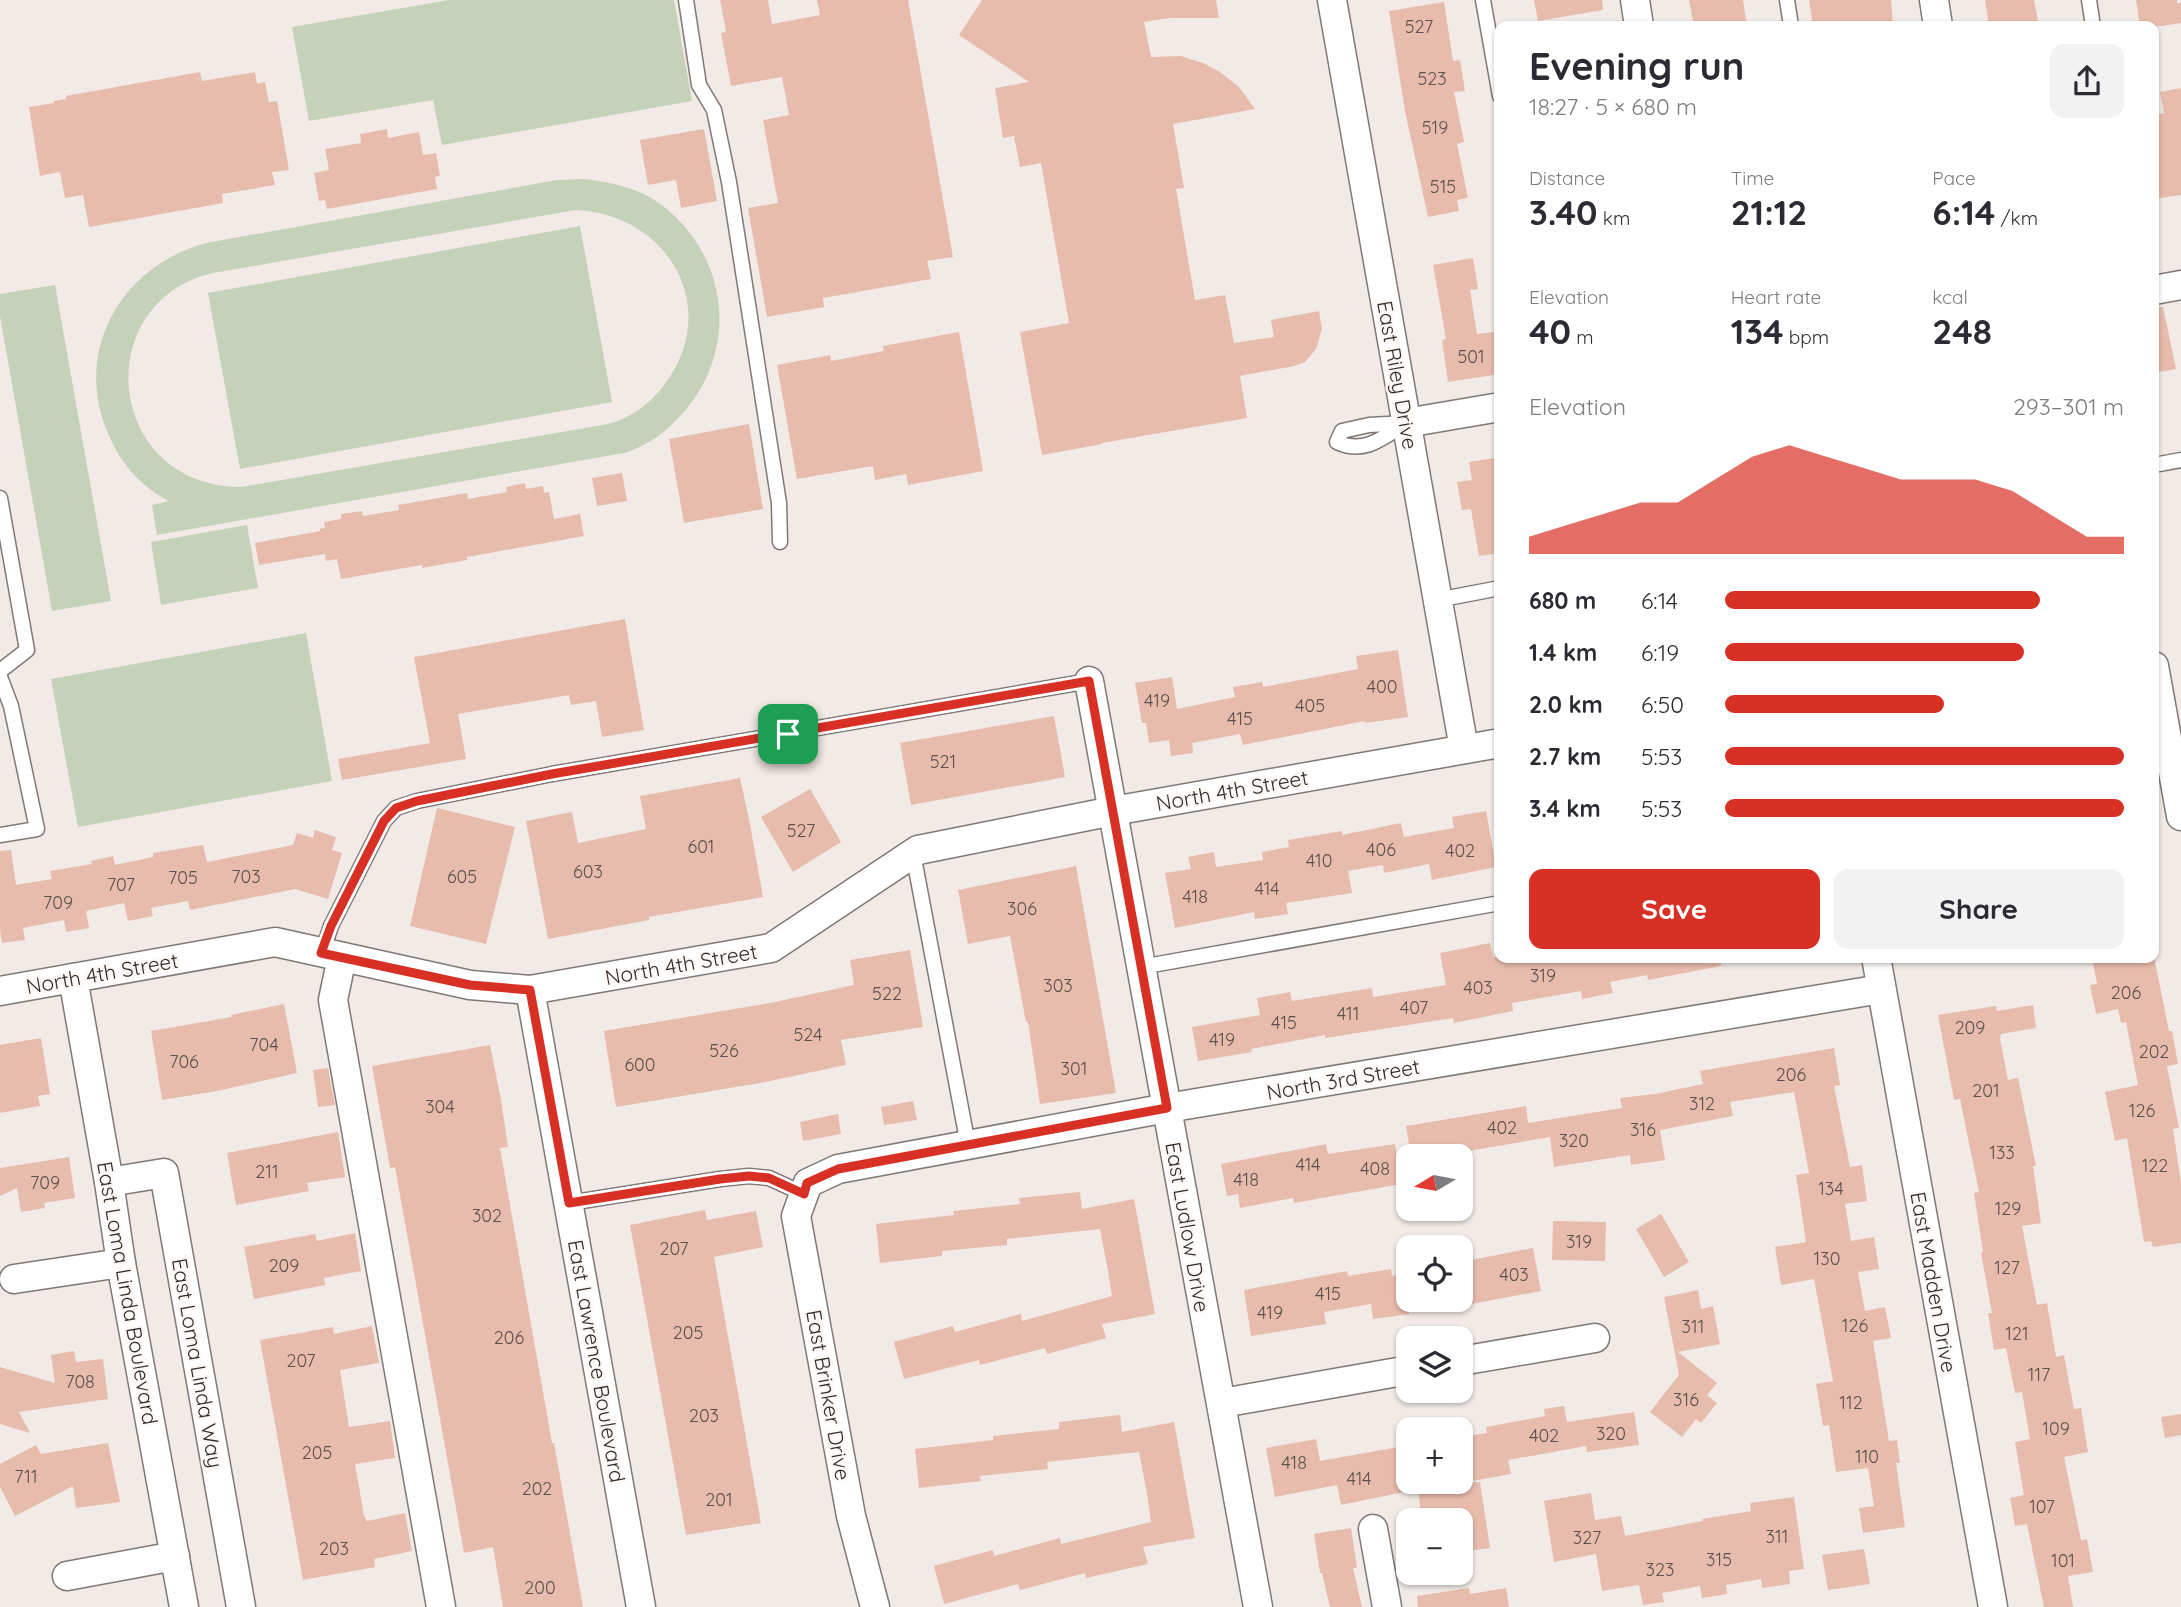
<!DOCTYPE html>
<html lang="en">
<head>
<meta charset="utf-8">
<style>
  body { margin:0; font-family:Quicksand,sans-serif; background:#f2f2f3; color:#2b2b33; height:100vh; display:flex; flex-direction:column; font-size:26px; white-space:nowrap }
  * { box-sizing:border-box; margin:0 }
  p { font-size:23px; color:#7c7c81 }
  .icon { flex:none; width:38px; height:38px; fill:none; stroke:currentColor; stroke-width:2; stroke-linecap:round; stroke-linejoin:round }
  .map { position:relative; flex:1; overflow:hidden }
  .sheet { position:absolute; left:1494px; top:21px; width:665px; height:942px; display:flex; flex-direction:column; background:#fff; border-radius:14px; box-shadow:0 2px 5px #0004 }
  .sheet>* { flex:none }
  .needle { width:46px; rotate:260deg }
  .tools { position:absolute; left:1396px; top:1144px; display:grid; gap:14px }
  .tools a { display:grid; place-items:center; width:77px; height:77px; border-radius:14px; background:#fff; box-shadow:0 2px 5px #0004; font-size:35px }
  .pin { position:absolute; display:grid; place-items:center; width:60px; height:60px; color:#fff; margin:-30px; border-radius:14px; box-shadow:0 4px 10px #0006 }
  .round { display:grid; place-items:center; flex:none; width:74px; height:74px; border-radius:14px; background:#f2f2f3 }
  .headline { display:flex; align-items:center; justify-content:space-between; height:119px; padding:0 35px }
  h1 { font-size:38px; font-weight:800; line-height:52px }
  .figures { display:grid; grid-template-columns:repeat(3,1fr); gap:10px; height:119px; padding:7px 35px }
  .figures div { display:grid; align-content:center }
  .figures b { font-size:35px; font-weight:800 }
  .figures small { font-size:19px; font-weight:400 }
  .figures p { font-size:19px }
  .chart { height:196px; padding:14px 35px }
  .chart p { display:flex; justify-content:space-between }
  .chart svg { width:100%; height:126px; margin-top:7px; fill:#d93025; opacity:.7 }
  .cta { display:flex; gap:14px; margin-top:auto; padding:14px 35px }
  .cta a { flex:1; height:80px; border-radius:14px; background:#d93025; color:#fff; font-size:28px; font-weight:800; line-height:80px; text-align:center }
  .cta a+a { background:#f2f2f3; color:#2b2b33 }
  ul { padding:0 35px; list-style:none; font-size:23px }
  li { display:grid; grid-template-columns:112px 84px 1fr; align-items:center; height:52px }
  li i { height:18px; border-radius:9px; background:#d93025 }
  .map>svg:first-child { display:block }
</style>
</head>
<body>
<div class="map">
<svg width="2181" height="1607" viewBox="0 0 2181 1607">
  <rect width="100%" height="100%" fill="#f1eae6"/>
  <!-- green -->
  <g fill="#c6d1ba" fill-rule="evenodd">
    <path d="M449 0H674L692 101 442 145 433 100 309 121 292 27Z"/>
    <path d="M583 179C611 182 640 188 663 206 730 258 739 353 681 415 666 432 647 446 624 453L157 535 152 505 169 501C143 488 123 466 111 440 70 356 118 267 206 243L557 180ZM576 210C668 214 723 308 664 385 650 404 631 418 608 424L241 487C104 486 89 301 213 273Z"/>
    <path d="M580 226 612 402 240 469 208 293Z"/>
    <path d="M55 285 111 601 52 611 0 316V294Z"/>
    <path d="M247 525 258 588 161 605 151 542Z"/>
    <path d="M306 633 332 781 78 827 51 679Z"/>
  </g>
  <!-- building -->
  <g fill="#e8bcad">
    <path d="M720 0H768L772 24 820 15 817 0H908L953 257 927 261 931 279 823 298 824 307 767 317 748 208 778 203 763 120 789 115 782 77 731 86 721 33 726 32Z"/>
    <path d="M982 0H1216L1219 18H1169L1144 22 1151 57 1181 56 1203 63 1220 72 1239 87 1255 109 1173 124 1184 188 1176 189 1195 300 1225 295 1234 343 1274 337 1271 320 1319 311 1322 329 1316 349 1305 362 1294 366 1240 376 1247 418 1102 443V444L1042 455 1020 332 1069 323 1041 163 1020 167 1014 136 1003 138 995 88 1029 82 959 35Z"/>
    <path d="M1534 0H1602L1603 10 1538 21Z"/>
    <path d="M1689 0H1743L1747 26H1694Z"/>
    <path d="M1809 0H1891L1893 26H1813Z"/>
    <path d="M1985 0H2034L2039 26H1989Z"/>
    <path d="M2136 0H2177V3H2181V23L2162 26H2140Z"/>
    <path d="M1444 2 1453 61 1460 60 1465 91 1454 92 1464 142 1457 144 1468 198 1457 200 1459 211 1428 217 1405 111 1389 11Z"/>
    <path d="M200 72 202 81 255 72 257 84 265 82 269 102 277 101 289 170 272 172 275 185 222 194 223 203 89 227 83 195 65 198 60 172 40 176 29 107 54 103V101L66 99V96Z"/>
    <path d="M2181 88V195L2154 199V115L2164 113 2160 92Z"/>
    <path d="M387 129 388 138 419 132 423 155 436 153 440 176 435 177 437 189 327 209 325 200 319 201 314 173 329 170 325 149 361 143 360 134Z"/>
    <path d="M704 129 717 201 681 208 676 180 648 185 640 140Z"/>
    <path d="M1473 258 1478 289 1470 290 1477 334 1494 332 1500 374 1448 382 1442 340 1446 339 1433 265Z"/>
    <path d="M2163 307 2176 369 2154 373V308Z"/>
    <path d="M959 332 983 471 908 485 906 474 875 480 873 466 797 479 777 365 830 355 831 361 884 351 883 346Z"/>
    <path d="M749 424 763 509 684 523 669 439Z"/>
    <path d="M1500 457V553L1479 556 1471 509 1462 510 1457 482 1472 480 1469 462Z"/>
    <path d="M622 473 627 501 597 506 592 478Z"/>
    <path d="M525 483 526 489 543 486 544 493 549 492 554 519 580 514 584 536 467 557V560L422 568V565L341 579 337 559 326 561 325 554 259 565 255 543 320 531V529L325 528 324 522 341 519V514L362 511 363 516 399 510 398 505 467 493 468 499 507 492 506 487Z"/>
    <path d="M625 619 644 730 602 737 596 701 571 705 569 695 458 714 466 759 342 780 338 759 430 743 414 657Z"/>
    <path d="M1398 650 1408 717 1365 723V721L1243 745 1240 734 1192 743 1193 753 1171 756 1169 740 1149 743 1146 723H1142L1135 683 1172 677 1177 709 1235 697 1233 687 1262 682 1263 687 1358 669 1356 656Z"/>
    <path d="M1054 716 1065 777 911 805 900 743Z"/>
    <path d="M740 778 750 824 763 897 649 917V920L548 939 526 821 572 812 578 843 646 829 640 796Z"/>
    <path d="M810 789 841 842 793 872 761 817Z"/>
    <path d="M437 808 515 827 486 944 410 926Z"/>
    <path d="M1486 811 1496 867 1432 880 1429 864 1384 873 1383 865 1348 871 1352 893 1286 903 1288 914 1255 919 1254 912 1175 928 1165 873 1191 869 1188 857 1214 852 1216 867 1263 860 1262 852 1289 847 1288 840 1342 831V835L1401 823 1404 837 1454 828 1452 817Z"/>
    <path d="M315 830 336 837 332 850 342 853 328 899 295 889 190 910 188 901 151 908 153 916 128 921 124 903 86 911 89 928 66 932 64 920 23 928 25 940 2 943 0 929V851L11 850 16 885 52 879 50 871 92 864 91 861 113 856 115 865 153 857V853L203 845 207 862 293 845 297 833 313 838Z"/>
    <path d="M1076 866 1116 1093 1040 1104 1028 1022H1026L1010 936 968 944 958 890Z"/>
    <path d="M1490 943 1493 957H1720L1721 966 1648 980 1647 975 1610 982 1613 993 1582 999 1581 991 1512 1003 1513 1011 1454 1023 1453 1018 1325 1038V1035L1251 1049 1252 1052 1198 1061 1192 1027 1260 1015 1257 998 1290 992 1292 1001 1372 988 1373 997 1446 985 1440 953Z"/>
    <path d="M910 950 923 1027 841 1040 846 1065 765 1082 616 1107 604 1031 770 1003 854 985 850 960Z"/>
    <path d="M2092 957H2154L2169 1031H2172L2178 1064 2167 1066 2179 1128 2173 1129 2181 1183V1243L2153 1247 2151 1241 2144 1242 2127 1138 2115 1141 2105 1092 2138 1085 2126 1022 2121 1023 2118 1009 2096 1014 2090 985 2097 984Z"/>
    <path d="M284 1004 297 1073 217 1091 162 1100 151 1031 232 1017 231 1015Z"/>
    <path d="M2033 1005 2036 1028 2001 1034 2000 1039 2008 1080 2018 1078 2036 1166H2033L2041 1223 2022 1226 2037 1305 2047 1303 2056 1357 2064 1355 2074 1409 2081 1408 2088 1452 2064 1457 2081 1540 2087 1539 2093 1572 2068 1576 2073 1607H2044L2027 1524 2015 1526 2010 1498 2024 1495 2015 1442 2030 1439 2022 1392 2015 1393 2006 1348 1994 1350 1988 1313H1992L1981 1253 1983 1252 1974 1193 1979 1192 1960 1099 1954 1100 1938 1015 1996 1006 1997 1011Z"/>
    <path d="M41 1038 50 1094 38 1096 40 1106 0 1113V1045Z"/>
    <path d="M490 1045 501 1100 508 1147 500 1148 552 1443H554L583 1607H503L493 1547 464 1553 395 1167 390 1168 372 1066Z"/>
    <path d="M1834 1048 1840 1085 1834 1086 1850 1167 1862 1165 1867 1201 1845 1204 1851 1241 1874 1237 1879 1269 1858 1272 1865 1311 1885 1307 1891 1338 1873 1341 1889 1441 1897 1440 1900 1463H1896L1905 1527 1863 1533 1859 1508 1874 1506 1868 1468 1836 1472 1829 1425 1823 1426 1816 1384 1833 1381 1814 1279 1781 1285 1775 1247 1806 1242 1796 1175 1809 1173 1794 1092 1730 1102 1733 1116 1660 1130 1665 1160 1631 1165 1630 1155 1554 1167 1550 1137 1434 1157H1411L1406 1126 1526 1106 1528 1123 1622 1108 1620 1098 1655 1094 1703 1084 1700 1071Z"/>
    <path d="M328 1068 335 1105 318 1107 313 1070Z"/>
    <path d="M913 1101 917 1120 884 1125 881 1107Z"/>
    <path d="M838 1114 841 1134 803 1141 800 1122Z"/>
    <path d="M338 1132 345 1177 307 1183 309 1191 236 1205 227 1153Z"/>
    <path d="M1326 1144 1328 1154 1395 1144 1401 1184 1294 1203 1293 1198 1240 1208 1238 1194 1227 1196 1221 1164Z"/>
    <path d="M69 1157 75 1198 44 1203 45 1208 21 1212 17 1188 0 1196V1168Z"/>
    <path d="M1080 1192 1082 1209 1134 1199 1155 1314 1102 1324 1106 1338 1047 1354 1045 1348 980 1365 979 1360 904 1379 894 1342 953 1326 955 1332 1021 1314 1022 1321 1112 1296 1108 1271 1100 1229 1007 1239V1245L942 1251V1256L880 1263 876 1224 954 1215 953 1211 1020 1204 1019 1198Z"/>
    <path d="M705 1210 707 1220 756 1211 763 1247 714 1257 761 1523 686 1535 630 1225Z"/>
    <path d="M1661 1214 1689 1262 1664 1277 1636 1229Z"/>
    <path d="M1553 1221 1606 1222 1605 1261 1552 1260Z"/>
    <path d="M355 1233 361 1271 324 1278 325 1285 254 1299 244 1247 315 1234 317 1241Z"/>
    <path d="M1533 1248 1541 1291 1461 1306V1262Z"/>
    <path d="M1391 1269 1392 1276 1409 1273V1314L1373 1319 1371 1304 1324 1312 1326 1324 1251 1336 1244 1290 1347 1271 1348 1276Z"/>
    <path d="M1698 1290 1701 1309 1713 1306 1720 1344 1678 1352 1717 1383 1707 1395 1717 1403 1701 1423 1696 1419 1682 1437 1650 1412 1679 1375 1664 1297Z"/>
    <path d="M372 1326 379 1363 340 1370 349 1427 390 1421 395 1458 355 1464 364 1516 367 1521 405 1513 412 1551 374 1559 375 1567 303 1580 260 1340 333 1327 334 1334Z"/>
    <path d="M74 1351 76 1362 103 1359 108 1399 19 1412 30 1433 0 1424V1367L55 1383 51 1355Z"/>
    <path d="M1564 1406 1567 1422 1634 1412 1639 1445 1587 1452 1586 1446 1508 1460 1511 1474 1467 1482H1480L1490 1548 1461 1552V1521H1422L1417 1482H1465L1461 1460V1437L1487 1433 1486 1427 1545 1416 1544 1409Z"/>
    <path d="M2181 1414V1435L2165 1438 2161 1417Z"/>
    <path d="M1120 1415 1122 1432 1174 1422 1195 1538 1143 1547 1148 1564 1086 1578 1085 1573 1020 1590 1018 1584 944 1604 934 1566 993 1550 994 1556 1060 1538 1061 1544 1151 1522 1147 1494 1139 1452 1047 1462 1048 1469 980 1476 981 1481 919 1488 915 1449 993 1440V1436L1059 1429V1422Z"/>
    <path d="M1316 1439 1320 1461 1409 1445V1491L1341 1505 1337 1485 1275 1497 1266 1448Z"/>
    <path d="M108 1443 120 1502 76 1508 73 1486 15 1516 0 1487V1464L36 1445 41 1454Z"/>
    <path d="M1591 1493 1595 1520 1621 1516 1625 1536 1703 1521 1702 1519 1751 1511 1750 1503 1794 1497 1804 1569 1789 1571 1790 1584 1762 1588 1761 1579 1726 1585 1727 1594 1702 1598 1700 1586 1662 1593 1664 1602 1643 1605 1639 1585 1602 1591 1596 1554 1554 1562 1544 1501Z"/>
    <path d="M1351 1528 1357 1568H1353L1362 1607H1330L1322 1573H1320L1314 1534Z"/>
    <path d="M1864 1549 1870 1584 1828 1590 1822 1555Z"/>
    <path d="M1469 1588 1470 1594 1506 1588 1509 1607H1418L1417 1596Z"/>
  </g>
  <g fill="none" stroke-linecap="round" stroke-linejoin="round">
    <defs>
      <g id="service">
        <path d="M686 0 699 85 714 110 729 182 779 503 780 542"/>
        <path d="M1483 0 1500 96"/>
        <path d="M1787 0 1791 26"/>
        <path d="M2089 0 2093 26"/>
        <path d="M1406 423C1383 438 1364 455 1337 442L1342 431 1369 425Z"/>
        <path d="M2154 465 2181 460"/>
        <path d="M0 498 27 650 0 671"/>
        <path d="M1437 600 1500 588"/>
        <path d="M0 677 11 706 37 829 0 835"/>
        <path d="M913 853 968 1145"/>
        <path d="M322 953 331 926 384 821 396 808 417 801 552 774 1089 681"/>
        <path d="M1141 967 1500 903"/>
        <path d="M569 1203 720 1179 749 1176 769 1178 804 1194"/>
      </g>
      <g id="minor">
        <path d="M1332 0 1464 749"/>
        <path d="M1635 0 1639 26"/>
        <path d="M1934 0 1938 26"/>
        <path d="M2154 290 2181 285"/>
        <path d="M1406 423 1500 407"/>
        <path d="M2154 666 2181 816"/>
        <path d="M1089 681 1258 1607"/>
        <path d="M342 957 333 1000 441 1607"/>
        <path d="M1876 957 1993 1607"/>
        <path d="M73 978 109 1182 121 1263 184 1607"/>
        <path d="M530 990 641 1607"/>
        <path d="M0 991 275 942 470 985 530 990 771 948 918 850 1113 811 1500 743"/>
        <path d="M109 1182 164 1173 241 1607"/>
        <path d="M14 1279 121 1263"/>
        <path d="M1461 1361 1595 1338"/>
        <path d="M1222 1403 1409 1370"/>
        <path d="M1373 1529 1387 1607"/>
        <path d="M67 1576 175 1556"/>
        <path d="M875 1607 851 1516 796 1216 808 1183 838 1169 1167 1108 1881 989"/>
      </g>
    </defs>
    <!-- service casing -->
    <use href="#service" stroke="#7f7976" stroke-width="17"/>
    <!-- minor casing -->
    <use href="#minor" stroke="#7f7976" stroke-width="31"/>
    <!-- service -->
    <use href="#service" stroke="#fff" stroke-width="14"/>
    <!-- minor -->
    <use href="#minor" stroke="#fff" stroke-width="28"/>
  </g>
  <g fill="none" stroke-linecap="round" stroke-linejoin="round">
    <defs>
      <path id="route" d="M1089 681 1167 1108 838 1169 807 1183 804 1194 769 1178 749 1176 720 1179 569 1203 530 990 470 985 321 953 331 926 384 821 396 808 417 801 552 774Z"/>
    </defs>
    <!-- route casing -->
    <use href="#route" stroke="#fff" stroke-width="14"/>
    <!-- route -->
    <use href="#route" stroke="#d93025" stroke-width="9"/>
  </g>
  <g text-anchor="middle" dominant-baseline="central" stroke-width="5" stroke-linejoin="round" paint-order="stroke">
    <!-- number labels -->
    <g font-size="18" fill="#5d514c">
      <text x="1419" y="26">527</text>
      <text x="1432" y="78">523</text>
      <text x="1435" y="127">519</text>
      <text x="1443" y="186">515</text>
      <text x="1471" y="356">501</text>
      <text x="1382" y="686">400</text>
      <text x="1157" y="700">419</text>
      <text x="1310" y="705">405</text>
      <text x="1240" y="718">415</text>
      <text x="943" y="761">521</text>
      <text x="801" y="830">527</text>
      <text x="701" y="846">601</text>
      <text x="1381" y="849">406</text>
      <text x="1460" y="850">402</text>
      <text x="1319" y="860">410</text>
      <text x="588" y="871">603</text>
      <text x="246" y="876">703</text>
      <text x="462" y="876">605</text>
      <text x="183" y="877">705</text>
      <text x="121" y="884">707</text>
      <text x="1267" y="888">414</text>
      <text x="1195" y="896">418</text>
      <text x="58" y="902">709</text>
      <text x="1022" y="908">306</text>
      <text x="1543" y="975">319</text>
      <text x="1058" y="985">303</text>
      <text x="1478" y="987">403</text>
      <text x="2126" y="992">206</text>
      <text x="887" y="993">522</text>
      <text x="1414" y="1007">407</text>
      <text x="1348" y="1013">411</text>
      <text x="1284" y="1022">415</text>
      <text x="1970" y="1027">209</text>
      <text x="808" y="1034">524</text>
      <text x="1222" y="1039">419</text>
      <text x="264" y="1044">704</text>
      <text x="724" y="1050">526</text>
      <text x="2154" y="1051">202</text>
      <text x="184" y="1061">706</text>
      <text x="640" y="1064">600</text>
      <text x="1074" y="1068">301</text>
      <text x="1791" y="1074">206</text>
      <text x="1986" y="1090">201</text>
      <text x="1702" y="1103">312</text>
      <text x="440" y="1106">304</text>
      <text x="2142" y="1110">126</text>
      <text x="1502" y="1127">402</text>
      <text x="1643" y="1129">316</text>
      <text x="1574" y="1140">320</text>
      <text x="2002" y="1152">133</text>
      <text x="1308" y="1164">414</text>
      <text x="2155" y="1165">122</text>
      <text x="1375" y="1168">408</text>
      <text x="267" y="1171">211</text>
      <text x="1246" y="1179">418</text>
      <text x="45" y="1182">709</text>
      <text x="1831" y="1188">134</text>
      <text x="2008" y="1208">129</text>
      <text x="487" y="1215">302</text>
      <text x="1579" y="1241">319</text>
      <text x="674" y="1248">207</text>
      <text x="1827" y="1258">130</text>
      <text x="284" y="1265">209</text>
      <text x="2007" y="1267">127</text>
      <text x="1514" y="1274">403</text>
      <text x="1328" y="1293">415</text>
      <text x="1270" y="1312">419</text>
      <text x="1855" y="1325">126</text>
      <text x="1693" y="1326">311</text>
      <text x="688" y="1332">205</text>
      <text x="2017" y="1333">121</text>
      <text x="509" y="1337">206</text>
      <text x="301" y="1360">207</text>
      <text x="2039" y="1374">117</text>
      <text x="80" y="1381">708</text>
      <text x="1686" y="1399">316</text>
      <text x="1851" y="1402">112</text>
      <text x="704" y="1415">203</text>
      <text x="2056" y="1428">109</text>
      <text x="1611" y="1433">320</text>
      <text x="1544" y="1435">402</text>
      <text x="317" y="1452">205</text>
      <text x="1867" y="1456">110</text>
      <text x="1294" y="1462">418</text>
      <text x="26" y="1476">711</text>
      <text x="1359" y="1478">414</text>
      <text x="537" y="1488">202</text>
      <text x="719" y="1499">201</text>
      <text x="2042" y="1506">107</text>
      <text x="1777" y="1536">311</text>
      <text x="1587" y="1537">327</text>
      <text x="334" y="1548">203</text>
      <text x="1719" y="1559">315</text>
      <text x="2063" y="1560">101</text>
      <text x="1660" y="1569">323</text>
      <text x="540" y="1587">200</text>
    </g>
    <!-- street labels -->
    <g font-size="21" fill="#2f2d2b" stroke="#fef8f4">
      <text transform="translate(1398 375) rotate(80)">East Riley Drive</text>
      <text transform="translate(1232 790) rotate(-10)">North 4th Street</text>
      <text transform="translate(681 964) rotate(-10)">North 4th Street</text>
      <text transform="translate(102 973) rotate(-10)">North 4th Street</text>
      <text transform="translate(1343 1079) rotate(-10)">North 3rd Street</text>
      <text transform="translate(1188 1227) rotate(80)">East Ludlow Drive</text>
      <text transform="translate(1934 1282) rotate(80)">East Madden Drive</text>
      <text transform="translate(128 1293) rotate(80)">East Loma Linda Boulevard</text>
      <text transform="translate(597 1361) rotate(80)">East Lawrence Boulevard</text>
      <text transform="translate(198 1363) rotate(80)">East Loma Linda Way</text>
      <text transform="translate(829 1395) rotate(80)">East Brinker Drive</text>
    </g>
  </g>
</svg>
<div class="tools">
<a><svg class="needle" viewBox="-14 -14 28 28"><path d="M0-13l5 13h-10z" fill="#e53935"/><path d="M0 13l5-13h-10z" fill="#7c7c81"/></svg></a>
<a><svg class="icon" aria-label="locate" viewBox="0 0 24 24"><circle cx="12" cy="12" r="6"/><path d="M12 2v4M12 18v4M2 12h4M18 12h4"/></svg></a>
<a><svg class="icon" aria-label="layers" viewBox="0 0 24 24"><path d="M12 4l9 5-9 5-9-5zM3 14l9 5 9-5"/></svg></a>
<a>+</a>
<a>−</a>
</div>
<div class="pin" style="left:788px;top:734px;background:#1e9e55"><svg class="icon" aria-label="arrive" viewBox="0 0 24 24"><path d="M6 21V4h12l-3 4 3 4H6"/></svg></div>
<section class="sheet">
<div class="headline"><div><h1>Evening run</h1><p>18:27 · 5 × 680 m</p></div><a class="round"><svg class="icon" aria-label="share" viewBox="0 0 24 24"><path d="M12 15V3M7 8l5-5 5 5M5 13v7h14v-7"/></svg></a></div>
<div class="figures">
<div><p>Distance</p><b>3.40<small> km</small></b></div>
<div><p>Time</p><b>21:12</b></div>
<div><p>Pace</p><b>6:14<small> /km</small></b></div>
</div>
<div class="figures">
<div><p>Elevation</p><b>40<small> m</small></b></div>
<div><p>Heart rate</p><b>134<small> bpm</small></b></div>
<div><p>kcal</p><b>248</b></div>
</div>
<div class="chart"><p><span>Elevation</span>293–301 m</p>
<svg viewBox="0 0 160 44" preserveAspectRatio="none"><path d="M0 44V38L10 34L20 30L30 26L40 26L50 18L60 10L70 6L80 10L90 14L100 18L110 18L120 18L130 22L140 30L150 38L160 38V44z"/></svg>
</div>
<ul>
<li><b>680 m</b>6:14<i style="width:79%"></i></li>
<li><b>1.4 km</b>6:19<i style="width:75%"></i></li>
<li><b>2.0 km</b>6:50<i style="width:55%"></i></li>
<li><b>2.7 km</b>5:53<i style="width:100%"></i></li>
<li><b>3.4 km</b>5:53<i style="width:100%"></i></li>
</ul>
<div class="cta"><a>Save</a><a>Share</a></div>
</section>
</div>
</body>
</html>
